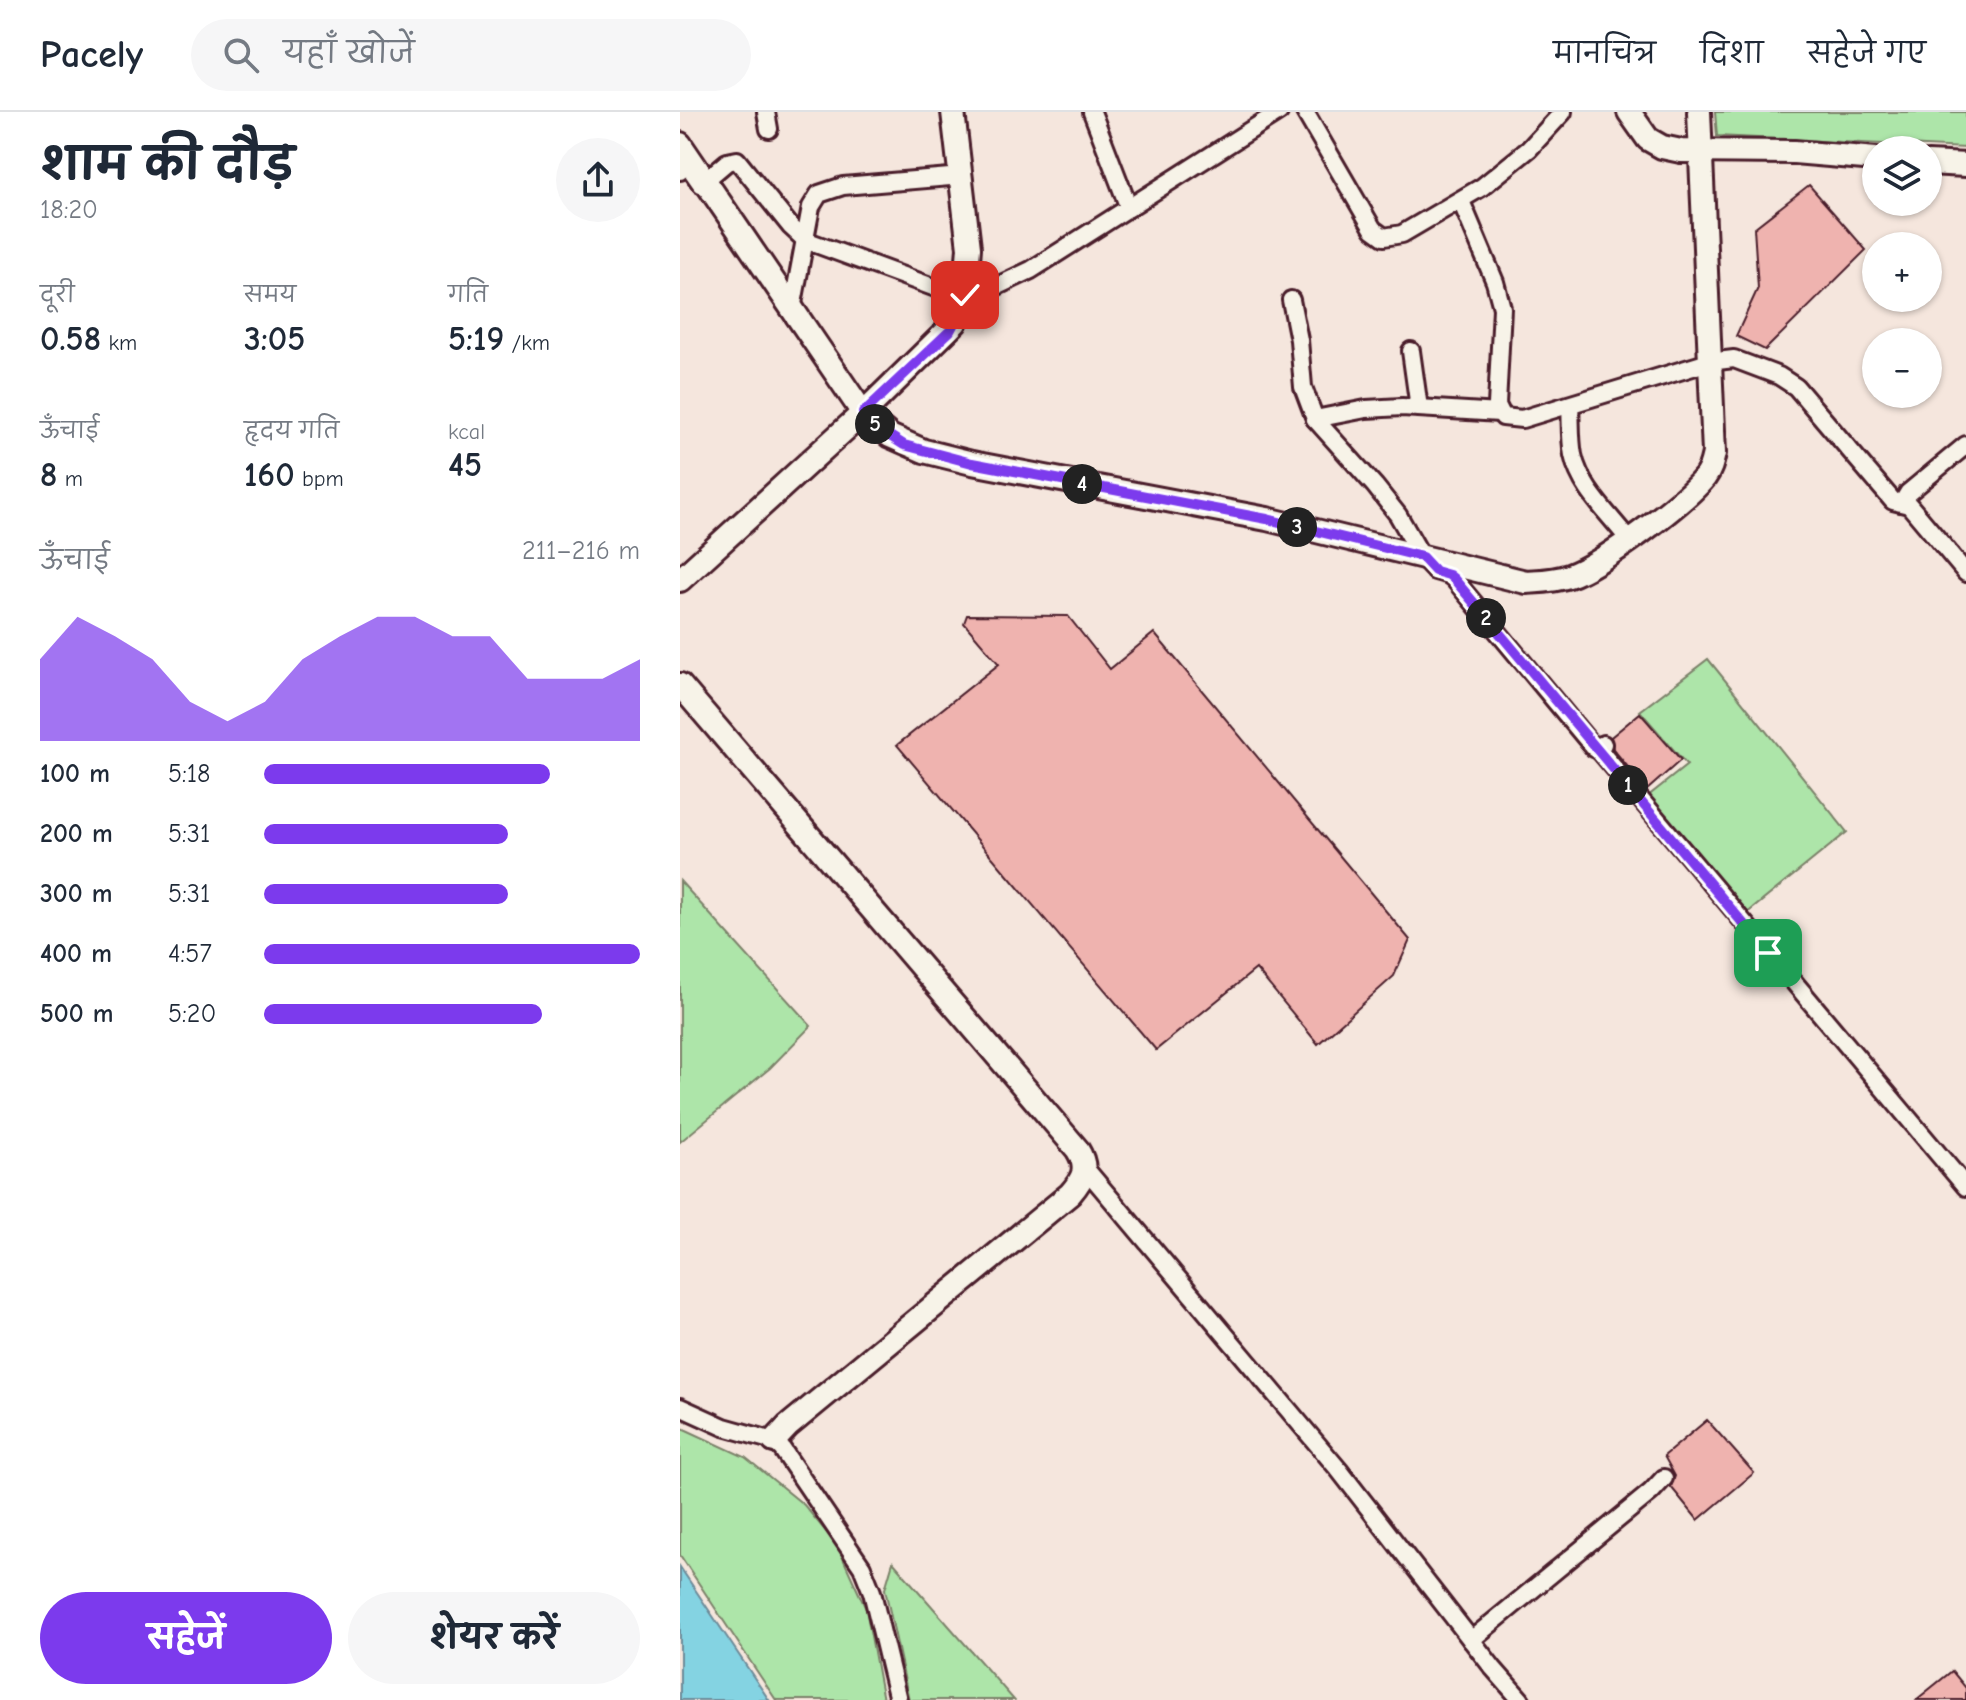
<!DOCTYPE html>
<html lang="hi">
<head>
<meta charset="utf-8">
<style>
  body { margin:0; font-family:"Comic Neue","Playpen Sans Deva",sans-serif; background:#f6f6f7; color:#1f2937; height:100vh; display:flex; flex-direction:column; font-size:30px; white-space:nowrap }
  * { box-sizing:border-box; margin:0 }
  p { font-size:26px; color:#747a83 }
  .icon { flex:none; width:44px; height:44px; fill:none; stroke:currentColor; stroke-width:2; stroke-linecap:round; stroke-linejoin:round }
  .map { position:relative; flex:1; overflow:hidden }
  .panel { display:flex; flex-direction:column; background:#fff; width:680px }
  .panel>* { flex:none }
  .buttons { position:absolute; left:1182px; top:24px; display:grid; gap:16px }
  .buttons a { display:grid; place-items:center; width:80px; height:80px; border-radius:50%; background:#fff; box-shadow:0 2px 6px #0004; font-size:40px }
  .pin { position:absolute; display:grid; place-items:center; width:68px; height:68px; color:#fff; margin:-34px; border-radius:16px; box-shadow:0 4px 12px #0006 }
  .km { position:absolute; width:40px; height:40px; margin:-20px; border-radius:50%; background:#222; color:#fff; font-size:22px; line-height:40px; text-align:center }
  .round { display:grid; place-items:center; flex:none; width:84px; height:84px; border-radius:42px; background:#f6f6f7 }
  .headline { display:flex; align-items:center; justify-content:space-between; height:136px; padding:0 40px }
  h1 { font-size:44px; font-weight:700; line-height:60px }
  .figures { display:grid; grid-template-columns:repeat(3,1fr); gap:12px; height:136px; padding:8px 40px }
  .figures div { display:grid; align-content:center }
  .figures b { font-size:34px; font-weight:700 }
  .figures small { font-size:22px; font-weight:400 }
  .figures p { font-size:22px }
  .chart { height:224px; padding:16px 40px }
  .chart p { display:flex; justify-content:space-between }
  .chart svg { width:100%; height:144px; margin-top:8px; fill:#7c3aed; opacity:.7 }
  .button { display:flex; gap:16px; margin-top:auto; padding:16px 40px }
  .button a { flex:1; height:92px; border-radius:48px; background:#7c3aed; color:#fff; font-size:32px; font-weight:700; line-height:92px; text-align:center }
  .button a+a { background:#f6f6f7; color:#1f2937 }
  ul { padding:0 40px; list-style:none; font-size:26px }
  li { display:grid; grid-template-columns:128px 96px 1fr; align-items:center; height:60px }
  li i { height:20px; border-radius:10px; background:#7c3aed }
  header { display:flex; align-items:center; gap:48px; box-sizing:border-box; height:112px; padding:0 40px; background:#fff; border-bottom:2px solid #e0e1e3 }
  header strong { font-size:38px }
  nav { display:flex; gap:44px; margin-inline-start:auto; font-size:28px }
  .search { width:560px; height:72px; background:#f6f6f7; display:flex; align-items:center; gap:20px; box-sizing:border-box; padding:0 28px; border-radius:44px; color:#747a83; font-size:30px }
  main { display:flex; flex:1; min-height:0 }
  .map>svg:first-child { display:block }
</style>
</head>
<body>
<header>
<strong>Pacely</strong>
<div class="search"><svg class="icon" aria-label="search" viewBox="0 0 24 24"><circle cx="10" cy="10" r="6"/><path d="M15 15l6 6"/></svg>यहाँ खोजें</div>
<nav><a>मानचित्र</a><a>दिशा</a><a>सहेजे गए</a></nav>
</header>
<main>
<section class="panel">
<div class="headline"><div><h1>शाम की दौड़</h1><p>18:20</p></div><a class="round"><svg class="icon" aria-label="share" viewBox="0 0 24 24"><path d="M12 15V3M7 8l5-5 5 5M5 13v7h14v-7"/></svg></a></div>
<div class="figures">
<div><p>दूरी</p><b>0.58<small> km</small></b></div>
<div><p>समय</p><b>3:05</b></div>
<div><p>गति</p><b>5:19<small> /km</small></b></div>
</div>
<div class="figures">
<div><p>ऊँचाई</p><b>8<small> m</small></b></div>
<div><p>हृदय गति</p><b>160<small> bpm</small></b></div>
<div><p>kcal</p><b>45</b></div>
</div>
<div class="chart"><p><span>ऊँचाई</span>211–216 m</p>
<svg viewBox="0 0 160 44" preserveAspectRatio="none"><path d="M0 44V19L10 6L20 12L30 19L40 32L50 38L60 32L70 19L80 12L90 6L100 6L110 12L120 12L130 25L140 25L150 25L160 19V44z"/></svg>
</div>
<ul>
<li><b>100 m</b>5:18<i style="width:76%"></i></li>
<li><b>200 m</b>5:31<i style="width:65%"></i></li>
<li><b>300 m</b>5:31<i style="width:65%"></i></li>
<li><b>400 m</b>4:57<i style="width:100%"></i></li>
<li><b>500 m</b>5:20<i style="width:74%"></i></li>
</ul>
<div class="button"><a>सहेजें</a><a>शेयर करें</a></div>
</section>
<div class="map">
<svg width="1286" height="1588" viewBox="0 0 1286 1588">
  <rect width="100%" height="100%" fill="#f5e6dd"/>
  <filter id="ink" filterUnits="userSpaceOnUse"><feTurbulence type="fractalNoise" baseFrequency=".0125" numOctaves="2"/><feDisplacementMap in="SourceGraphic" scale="16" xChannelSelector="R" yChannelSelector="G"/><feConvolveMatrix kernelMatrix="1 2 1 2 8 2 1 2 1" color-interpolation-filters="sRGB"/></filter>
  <g filter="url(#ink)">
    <!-- green -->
    <g fill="#ade5a9" stroke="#7c826a" stroke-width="2">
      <path d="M1035 0H1286V36L1037 24Z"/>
      <path d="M1028 547 1167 720 1066 802 967 685 1007 653 960 599Z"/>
      <path d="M0 769 131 914 90 956 0 1030Z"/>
      <path d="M0 1315 65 1345 124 1393 157 1433 186 1497 203 1588H96L0 1443Z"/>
      <path d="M213 1450 334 1588H229L205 1477Z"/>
    </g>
    <!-- water -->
    <path fill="#84d3e2" stroke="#6d8b99" stroke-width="2" d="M0 1455 89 1588H0Z"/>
    <!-- building -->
    <g fill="#efb3af" stroke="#4a1f2b" stroke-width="2">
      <path d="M1129 73 1186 138 1085 238 1056 224 1078 176 1074 116Z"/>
      <path d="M287 503 388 504 430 557 474 521 730 828 714 864 638 932 576 857 476 938 217 633 319 552 284 511Z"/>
      <path d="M960 601 1001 648 967 678 933 637 931 625Z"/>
      <path d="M1027 1308 1074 1361 1018 1408 991 1375 995 1364 984 1344Z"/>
      <path d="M1272 1559 1286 1576V1588H1236Z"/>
    </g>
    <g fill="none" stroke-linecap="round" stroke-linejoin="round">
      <defs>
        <g id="street">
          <path d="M86 0 89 17"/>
          <path d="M412 0 449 96"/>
          <path d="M625 0 693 117 704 125 722 122 802 75 849 37 883 0"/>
          <path d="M0 59 7 52 21 72 47 50 57 48 111 115 125 128 253 175 285 183 309 178 351 158 599 0"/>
          <path d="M781 89 815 170 822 196 817 293 823 305 842 307 1029 250 1054 247 1099 264 1116 275 1213 389 1229 393 1286 461"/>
          <path d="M611 188 619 228 623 275 635 307 695 374 718 403 742 445 755 459 769 463 774 467 914 636 919 638 923 632"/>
          <path d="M112 197 131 95 139 82 163 74 282 64"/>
          <path d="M731 239 739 296"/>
          <path d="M890 293C891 309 890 327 893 343 900 376 929 402 949 428"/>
          <path d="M635 307 686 297 722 295 820 301"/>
          <path d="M1222 391 1228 381 1286 333"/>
          <path d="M919 638 1286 1075"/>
          <path d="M405 1056 659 1358 813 1556 841 1588"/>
          <path d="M0 1295 44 1315 94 1329 102 1337 182 1455 192 1480 218 1588"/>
          <path d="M791 1528 971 1380 984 1366"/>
        </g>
        <g id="secondary">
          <path d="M949 0 968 27 982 35 1001 39 1114 40 1196 47"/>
          <path d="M0 32 183 301 210 324 244 339 292 351 587 407 846 470C861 469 875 469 889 464 921 453 1004 391 1025 365 1031 357 1032 350 1034 341L1019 0"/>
          <path d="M1248 51 1286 53"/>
          <path d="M0 468 183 301 275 211 285 183 289 136 273 0"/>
          <path d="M0 573 397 1037C409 1056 404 1066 390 1082L108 1314 94 1329"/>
        </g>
      </defs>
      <!-- street casing -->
      <use href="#street" stroke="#4a1f2b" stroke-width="22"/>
      <!-- secondary casing -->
      <use href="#secondary" stroke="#4a1f2b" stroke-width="28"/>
      <!-- street -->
      <use href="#street" stroke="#f7f3e8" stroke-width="16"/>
      <!-- secondary -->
      <use href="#secondary" stroke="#f7f3e8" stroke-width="22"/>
    </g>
  </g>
  <g fill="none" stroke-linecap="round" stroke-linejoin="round" filter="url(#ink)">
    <defs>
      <path id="route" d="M285 183 279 202 270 219 183 301 210 324 224 333 292 351 587 407 742 445 755 459 769 463 774 467 1088 841"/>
    </defs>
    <!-- route casing -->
    <use href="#route" stroke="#fff" stroke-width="16"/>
    <!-- route -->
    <use href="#route" stroke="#7c3aed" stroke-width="10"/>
  </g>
</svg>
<div class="buttons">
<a><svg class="icon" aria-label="layers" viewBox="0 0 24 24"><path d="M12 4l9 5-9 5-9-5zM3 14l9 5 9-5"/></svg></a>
<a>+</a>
<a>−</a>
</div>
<div class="pin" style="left:1088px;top:841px;background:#1e9e55"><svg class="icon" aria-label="arrive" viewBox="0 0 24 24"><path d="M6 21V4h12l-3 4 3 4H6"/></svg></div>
<div class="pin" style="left:285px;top:183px;background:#d93025"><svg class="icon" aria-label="check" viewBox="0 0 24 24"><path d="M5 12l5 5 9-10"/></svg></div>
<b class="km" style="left:948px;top:673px">1</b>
<b class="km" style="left:806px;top:506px">2</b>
<b class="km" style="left:617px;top:415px">3</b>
<b class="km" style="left:402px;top:372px">4</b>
<b class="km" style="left:195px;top:312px">5</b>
</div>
</main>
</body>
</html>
